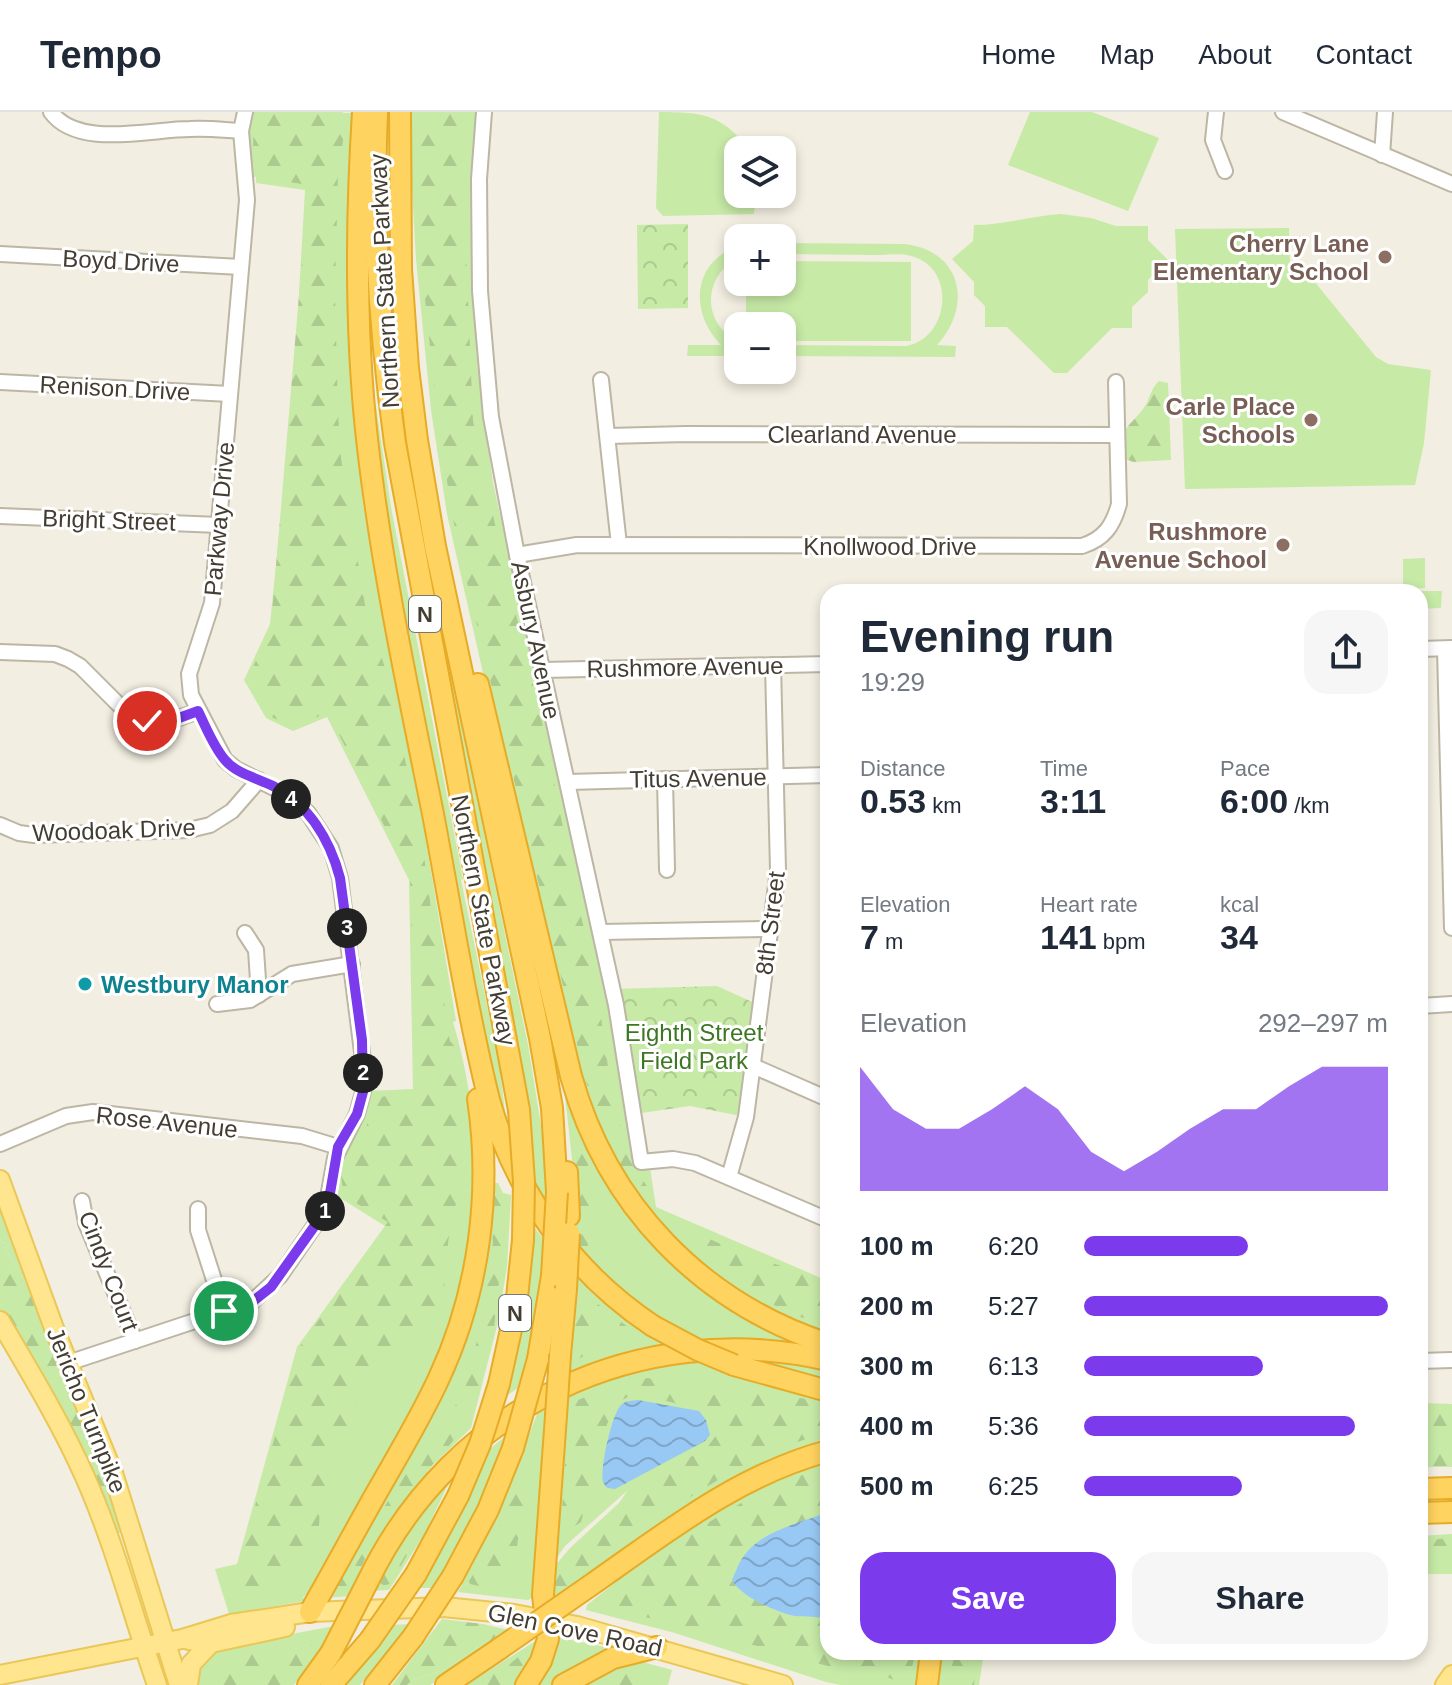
<!DOCTYPE html>
<html lang="en">
<head>
<meta charset="utf-8">
<style>
  body { margin:0; font-family:Arial,sans-serif; background:#f6f6f7; color:#1f2937; height:100vh; display:flex; flex-direction:column; font-size:30px; white-space:nowrap }
  * { box-sizing:border-box; margin:0 }
  p { font-size:26px; color:#747a83 }
  .icon { flex:none; width:44px; height:44px; fill:none; stroke:currentColor; stroke-width:2; stroke-linecap:round; stroke-linejoin:round }
  .map { position:relative; flex:1; overflow:hidden }
  .details { position:absolute; left:820px; top:472px; width:608px; height:1076px; display:flex; flex-direction:column; background:#fff; border-radius:24px; box-shadow:0 4px 12px #0003 }
  .details>* { flex:none }
  .buttons { position:absolute; left:724px; top:24px; display:grid; gap:16px }
  .buttons a { display:grid; place-items:center; width:72px; height:72px; border-radius:16px; background:#fff; box-shadow:0 4px 12px #0003; font-size:40px }
  .pin { position:absolute; display:grid; place-items:center; width:68px; height:68px; color:#fff; margin:-34px; border:4px solid #fff; border-radius:50%; box-shadow:0 2px 8px #0007 }
  .km { position:absolute; width:40px; height:40px; margin:-20px; border-radius:50%; background:#222; color:#fff; font-size:22px; line-height:40px; text-align:center }
  .round { display:grid; place-items:center; flex:none; width:84px; height:84px; border-radius:24px; background:#f6f6f7 }
  .headline { display:flex; align-items:center; justify-content:space-between; height:136px; padding:0 40px }
  h1 { font-size:44px; font-weight:600; line-height:60px }
  .metrics { display:grid; grid-template-columns:repeat(3,1fr); gap:12px; height:136px; padding:8px 40px }
  .metrics div { display:grid; align-content:center }
  .metrics b { font-size:34px; font-weight:600 }
  .metrics small { font-size:22px; font-weight:400 }
  .metrics p { font-size:22px }
  .chart { height:224px; padding:16px 40px }
  .chart p { display:flex; justify-content:space-between }
  .chart svg { width:100%; height:144px; margin-top:8px; fill:#7c3aed; opacity:.7 }
  .cta { display:flex; gap:16px; margin-top:auto; padding:16px 40px }
  .cta a { flex:1; height:92px; border-radius:24px; background:#7c3aed; color:#fff; font-size:32px; font-weight:600; line-height:92px; text-align:center }
  .cta a+a { background:#f6f6f7; color:#1f2937 }
  ul { padding:0 40px; list-style:none; font-size:26px }
  li { display:grid; grid-template-columns:128px 96px 1fr; align-items:center; height:60px }
  li i { height:20px; border-radius:10px; background:#7c3aed }
  header { display:flex; align-items:center; gap:48px; box-sizing:border-box; height:112px; padding:0 40px; background:#fff; border-bottom:2px solid #e0e1e3 }
  header strong { font-size:38px }
  nav { display:flex; gap:44px; margin-inline-start:auto; font-size:28px }
  .map>svg:first-child { display:block }
</style>
</head>
<body>
<header>
<strong>Tempo</strong>
<nav><a>Home</a><a>Map</a><a>About</a><a>Contact</a></nav>
</header>
<div class="map">
<svg width="1452" height="1573" viewBox="0 0 1452 1573">
  <defs>
    <pattern id="forest-firs" width="22" height="20" patternUnits="userSpaceOnUse" patternTransform="scale(2)"><rect width="22" height="20" fill="#c7eaa7"/><path d="M5 1l3.5 6h-7zM16 11l3.5 6h-7z" fill="#acca90"/></pattern>
    <pattern id="park-crowns" width="20" height="18" patternUnits="userSpaceOnUse" patternTransform="scale(2)"><rect width="20" height="18" fill="#c7eaa7"/><path d="M2 6a3 3 0 1 1 6 0M12 15a3 3 0 1 1 6 0" fill="none" stroke="#acca90"/></pattern>
    <pattern id="water-waves" width="16" height="10" patternUnits="userSpaceOnUse" patternTransform="scale(2)"><rect width="16" height="10" fill="#98c9f4"/><path d="M0 5q4-4 8 0t8 0" fill="none" stroke="#7ea4c6"/></pattern>
  </defs>
  <rect width="100%" height="100%" fill="#f2eee1"/>
  <!-- green -->
  <g fill="#c7eaa7">
    <path d="M251 0 353 1 348 124 349 231 363 393 416 669 456 909 453 910C484 1013 485 1133 444 1237 411 1319 355 1405 311 1483L309 1481 303 1485 305 1489 229 1502 215 1457 237 1452 297 1235 385 1114 337 1084V1058L368 979 413 977 409 768 327 605 293 619 266 606 244 568 270 512 293 286 305 78 256 71V65H251L248 13Z"/>
    <path d="M385 0H389L387 48 390 169 398 276 414 384 528 933 542 1020 546 1089 533 1071 531 1021 524 966 412 385 396 275 387 170 383 48Z"/>
    <path d="M412 0H477L472 64V147L477 251 493 371 609 892 640 1055 650 1056 656 1095 828 1169V1224L782 1209 712 1166 642 1096 589 1000 532 777 447 402 431 298 416 147 410 40Z"/>
    <path d="M659 0C701 0 723 2 749 38H738V82H756L754 102 663 104 656 96Z"/>
    <path d="M1030 0H1092L1159 26 1128 99 1008 53Z"/>
    <path d="M1061 102 1091 106 1116 114H1148V128L1168 148 1148 168V180L1132 195V216H1112L1067 261H1054L1007 215H985V194L974 183V170L952 147 973 129 974 113C1004 113 1031 104 1061 102Z"/>
    <path d="M1289 116 1290 154 1305 158 1376 245 1388 252 1431 258 1424 331 1415 373 1185 377 1175 117Z"/>
    <path d="M782 131 903 132C961 137 974 193 937 233L956 234 955 245 782 244V233L906 234C947 228 957 162 917 146 905 140 888 143 875 143 844 143 813 142 782 142Z"/>
    <path d="M738 134V146C703 164 701 211 738 229V244H687L688 233H721C690 201 691 151 738 134Z"/>
    <path d="M782 149 911 150V229H782V214H746V170H782Z"/>
    <path d="M370 295H376L391 395 463 767 461 768 499 951 508 1024 501 1007 403 526Z"/>
    <path d="M1425 446V476L1403 477V447Z"/>
    <path d="M1406 479H1442L1441 496 1420 497V480Z"/>
    <path d="M563 966 668 1145 707 1180 796 1230 695 1229 643 1199 575 1137 574 1065Z"/>
    <path d="M0 1068 55 1219 0 1127Z"/>
    <path d="M487 1071H498L503 1081 511 1083 507 1155 497 1214 471 1316 433 1353 402 1391 378 1426 350 1484 325 1486 432 1289Z"/>
    <path d="M533 1114 545 1129 534 1213 521 1274 506 1284 525 1204Z"/>
    <path d="M574 1162 608 1194 666 1232 601 1247 566 1262Z"/>
    <path d="M748 1245 828 1257V1270L723 1259 757 1272 828 1289V1328L769 1347 712 1377 556 1487 551 1486 549 1461 570 1436 619 1391 628 1378 565 1434 554 1450 565 1281 661 1251Z"/>
    <path d="M552 1294 537 1483 528 1488 458 1480 500 1400 537 1302Z"/>
    <path d="M506 1324C486 1376 463 1428 434 1476H418L454 1417 488 1338Z"/>
    <path d="M828 1349V1540H925L921 1573H841L826 1570 675 1521 586 1498 587 1493C661 1435 734 1369 828 1349Z"/>
    <path d="M455 1358 425 1421 389 1478 370 1479 379 1462Z"/>
    <path d="M1452 1422V1462H1420V1424Z"/>
    <path d="M410 1512 360 1573H345L393 1513Z"/>
    <path d="M334 1514 323 1535 294 1573H192L195 1558 214 1537Z"/>
    <path d="M557 1525 610 1536 612 1538 604 1539 605 1543 551 1573H533Z"/>
    <path d="M537 1528 541 1529 516 1573H466Z"/>
    <path d="M487 1529 494 1531 430 1573H407L412 1568 444 1558Z"/>
    <path d="M937 1540H984L979 1573H933Z"/>
    <path d="M631 1547 672 1558 668 1573H572Z"/>
  </g>
  <!-- forest -->
  <g fill="url(#forest-firs)">
    <path d="M257 0H343L344 23 338 60 335 181 338 302 341 346 365 493 385 556 421 721 439 858 445 885 444 901 450 929 455 935C459 971 466 1010 464 1046 462 1075 452 1102 448 1131 445 1162 447 1193 427 1220 411 1243 381 1253 362 1276L325 1376 320 1396 318 1431 312 1442 291 1466 270 1481 225 1482 219 1465 238 1454 301 1233 388 1110 344 1084 341 1064 367 1013 374 986 412 980 417 972 410 766 330 604 326 601 295 615 269 604 248 567 271 513 308 78 302 72 262 66C249 51 253 19 257 0Z"/>
    <path d="M419 0H465L462 43 473 309 502 445 542 610 580 801 593 849 610 969 626 1041 648 1076 654 1098 667 1107 725 1134 828 1171V1212L796 1204 768 1190 697 1143 662 1114 636 1080 603 1021 585 966 457 429 440 327 416 104Z"/>
    <path d="M1159 269 1168 271 1171 348 1133 350 1126 347C1119 314 1127 318 1143 297 1150 288 1150 277 1159 269Z"/>
    <path d="M571 1001 575 1003 592 1067 595 1093 596 1115 587 1136H578L577 1129 579 1078Z"/>
    <path d="M496 1082 508 1084 493 1226 479 1280 453 1329 406 1383 375 1426 357 1464 349 1476 339 1480 337 1471 350 1443 364 1431 400 1368 440 1323 466 1273 475 1239 493 1131 490 1103 491 1089Z"/>
    <path d="M0 1127 55 1219 132 1416 109 1425 0 1209Z"/>
    <path d="M578 1177 632 1218 630 1224 622 1228 603 1219 595 1220C593 1237 588 1243 573 1250L570 1246 575 1180Z"/>
    <path d="M766 1252H793L828 1259V1268Z"/>
    <path d="M648 1266 715 1283 743 1276 828 1291V1322C807 1325 789 1333 769 1342 692 1375 629 1430 563 1480L555 1474V1462L636 1373 706 1337 720 1318 711 1300 642 1283 628 1285 620 1289 607 1312 581 1410 569 1418 561 1412 569 1297 573 1290 627 1268Z"/>
    <path d="M1420 1291 1452 1292V1355H1420Z"/>
    <path d="M828 1354V1400L736 1461 732 1468C742 1485 776 1500 795 1504 806 1505 817 1504 828 1507V1540H916L910 1562 897 1569 866 1557 831 1555 700 1518 615 1498 610 1493 609 1484 615 1476 694 1419 770 1374Z"/>
    <path d="M522 1366 528 1368 532 1375 528 1389V1408L518 1427 515 1449 506 1468 483 1475 470 1472 469 1469 495 1427 516 1374Z"/>
    <path d="M428 1394 431 1395C429 1404 394 1468 389 1472 387 1473 385 1473 383 1473L379 1470 382 1460Z"/>
    <path d="M1452 1425V1457H1420V1430Z"/>
    <path d="M442 1507 483 1512 512 1519 494 1531 487 1529 444 1558 412 1568 407 1573H392Z"/>
    <path d="M311 1533 315 1536 307 1551 286 1573H201C210 1541 282 1532 311 1533Z"/>
    <path d="M530 1535H534C534 1550 521 1564 510 1573H472L505 1556Z"/>
    <path d="M956 1540H978L974 1573H956L949 1564Z"/>
    <path d="M618 1555C635 1554 653 1558 663 1573H584Z"/>
  </g>
  <!-- park -->
  <g fill="url(#park-crowns)">
    <path d="M688 112V196L638 197 637 113Z"/>
    <path d="M717 874 759 893 746 1005 690 994 634 1002 612 877Z"/>
  </g>
  <!-- water -->
  <g fill="url(#water-waves)">
    <path d="M638 1288 699 1299 706 1308 710 1323 705 1329 615 1377C610 1376 608 1378 604 1372 598 1362 612 1301 621 1293 626 1288 632 1289 638 1288Z"/>
    <path d="M828 1400V1507C817 1504 806 1505 795 1504 776 1500 741 1485 732 1468 735 1462 737 1455 740 1450 757 1419 798 1412 828 1400Z"/>
  </g>
  <g fill="none" stroke-linecap="round" stroke-linejoin="round">
    <defs>
      <g id="minor">
        <path d="M51 0C78 37 150 17 190 17 207 16 224 18 241 19"/>
        <path d="M484 0 479 67 480 179 491 305 517 443 616 893 641 1050 673 1047 695 1051 828 1108"/>
        <path d="M1216 0 1213 28 1225 59"/>
        <path d="M1283 0 1452 72"/>
        <path d="M1382 43 1385 0"/>
        <path d="M0 142 241 155"/>
        <path d="M601 268 619 433"/>
        <path d="M0 270 230 282"/>
        <path d="M608 324 686 322 1117 323"/>
        <path d="M0 404 219 413"/>
        <path d="M517 443 577 433 1082 434C1104 427 1113 414 1119 392L1116 270"/>
        <path d="M1420 537 1452 536"/>
        <path d="M1445 537 1452 816"/>
        <path d="M0 540 55 542 68 547 80 554 118 592 147 609 168 610 198 599"/>
        <path d="M542 558 828 552"/>
        <path d="M665 667 667 758"/>
        <path d="M568 670 828 663"/>
        <path d="M0 713 19 721 34 723 189 718 210 713 232 699 259 668"/>
        <path d="M601 820 770 817"/>
        <path d="M245 821 256 838 259 883"/>
        <path d="M217 892 250 888 292 862 352 852"/>
        <path d="M1420 894 1452 892"/>
        <path d="M753 954 828 987"/>
        <path d="M0 1032 66 1004 93 1000 302 1024 338 1035"/>
        <path d="M729 1065 746 1005 778 758 773 553"/>
        <path d="M82 1089 86 1111 135 1229"/>
        <path d="M198 1097V1118L224 1199"/>
        <path d="M1420 1249 1452 1248"/>
        <path d="M68 1251 252 1190 280 1164 326 1097 335 1046 357 1002 363 980V948L340 766 331 736 308 701 284 681 236 657 225 648 191 583 189 562 212 491 247 88 241 19 245 0"/>
      </g>
      <g id="major">
        <path d="M0 1068 55 1219 113 1361 179 1573"/>
        <path d="M0 1209C30 1260 61 1311 85 1365 115 1433 133 1504 157 1573"/>
        <path d="M189 1528 211 1531 285 1515"/>
        <path d="M0 1563 182 1527 231 1512 310 1500 444 1495 514 1502 577 1514 783 1573"/>
        <path d="M188 1573 191 1552 211 1531"/>
        <path d="M1445 1573 1452 1563"/>
      </g>
      <g id="highway">
        <path d="M363 0C356 109 355 218 367 327 381 453 408 578 433 702 451 797 466 894 489 988 515 1080 573 1161 653 1214"/>
        <path d="M377 0C372 111 380 222 395 331L519 998"/>
        <path d="M400 0 401 157 408 256 417 328 435 434 540 926 552 996 557 1080"/>
        <path d="M478 572 571 964C607 1093 700 1190 828 1232"/>
        <path d="M567 1060 569 1104"/>
        <path d="M560 1243 566 1177"/>
        <path d="M538 1247 552 1164"/>
        <path d="M734 1253 828 1279"/>
        <path d="M499 1272 516 1195 523 1128"/>
        <path d="M1420 1377 1452 1376"/>
        <path d="M1420 1401 1452 1400"/>
        <path d="M416 1462 458 1384"/>
        <path d="M453 1464 488 1398 513 1336"/>
        <path d="M368 1469C452 1295 639 1205 828 1248"/>
        <path d="M591 1473C667 1420 738 1363 828 1339"/>
        <path d="M310 1500C334 1458 357 1415 381 1373 401 1338 422 1303 439 1266 479 1180 492 1081 478 987"/>
        <path d="M308 1573 331 1541"/>
        <path d="M331 1573 370 1528"/>
        <path d="M375 1573 413 1525"/>
        <path d="M446 1573 499 1537"/>
        <path d="M526 1573 541 1549 548 1527 543 1483 556 1304"/>
        <path d="M563 1573 613 1546 657 1535"/>
        <path d="M927 1573 931 1540"/>
      </g>
    </defs>
    <!-- minor casing -->
    <use href="#minor" stroke="#bdb6a4" stroke-width="18"/>
    <!-- major casing -->
    <use href="#major" stroke="#eac757" stroke-width="22"/>
    <!-- highway casing -->
    <use href="#highway" stroke="#e6ab27" stroke-width="24"/>
    <!-- minor -->
    <use href="#minor" stroke="#fff" stroke-width="14"/>
    <!-- major -->
    <use href="#major" stroke="#ffe58d" stroke-width="18"/>
    <!-- highway -->
    <use href="#highway" stroke="#ffd35f" stroke-width="20"/>
    <defs>
      <g id="highway-bridge">
        <path d="M519 998 524 1070 523 1128"/>
        <path d="M552 1164 557 1080"/>
        <path d="M566 1177 569 1121"/>
        <path d="M653 1214 698 1238 734 1253"/>
        <path d="M556 1304 560 1243"/>
        <path d="M513 1336 538 1247"/>
        <path d="M458 1384 480 1332 499 1272"/>
        <path d="M413 1525 453 1464"/>
        <path d="M370 1528 416 1462"/>
        <path d="M499 1537 591 1473"/>
        <path d="M331 1541 368 1469"/>
      </g>
    </defs>
    <!-- highway-bridge casing -->
    <use href="#highway-bridge" stroke="#e6ab27" stroke-width="24" stroke-linecap="butt"/>
    <!-- highway-bridge -->
    <use href="#highway-bridge" stroke="#ffd35f" stroke-width="20"/>
  </g>
  <g fill="none" stroke-linecap="round" stroke-linejoin="round">
    <defs>
      <path id="route" d="M147 609 168 610 198 599C206 615 213 634 225 648 237 662 257 666 273 674 309 693 330 728 340 766L362 928 363 980 357 1002 338 1035 329 1087 321 1105 271 1175 252 1190 224 1199"/>
    </defs>
    <!-- route casing -->
    <use href="#route" stroke="#fff" stroke-width="16"/>
    <!-- route -->
    <use href="#route" stroke="#7c3aed" stroke-width="10"/>
  </g>
  <!-- markers -->
  <g fill="#8d6e63" stroke="#fff" stroke-width="3">
    <circle cx="1385" cy="145" r="8"/>
    <circle cx="1311" cy="308" r="8"/>
    <circle cx="1283" cy="433" r="8"/>
  </g>
  <circle fill="#0f9aa8" stroke="#fff" stroke-width="3" cx="85" cy="872" r="8"/>
  <g text-anchor="middle" dominant-baseline="central" stroke-width="6" stroke-linejoin="round" paint-order="stroke">
    <!-- shield labels -->
    <g fill="#fff" stroke="#7b7770" stroke-width="2">
      <rect x="409" y="484" width="32" height="36" rx="6"/>
      <rect x="499" y="1183" width="32" height="36" rx="6"/>
    </g>
    <g font-size="22" font-weight="bold" fill="#433d32">
      <text x="425" y="502">N</text>
      <text x="515" y="1201">N</text>
    </g>
    <!-- education labels -->
    <g font-size="24" font-weight="bold" fill="#785e54" stroke="#fff" text-anchor="end">
      <text x="1369" y="131">Cherry Lane<tspan x="1369" dy="28">Elementary School</tspan></text>
      <text x="1295" y="294">Carle Place<tspan x="1295" dy="28">Schools</tspan></text>
      <text x="1267" y="419">Rushmore<tspan x="1267" dy="28">Avenue School</tspan></text>
    </g>
    <!-- street labels -->
    <g font-size="24" fill="#433d32" stroke="#fff">
      <text transform="translate(121 149) rotate(3)">Boyd Drive</text>
      <text transform="translate(384 169) rotate(-93)">Northern State Parkway</text>
      <text transform="translate(115 276) rotate(3)">Renison Drive</text>
      <text x="862" y="322">Clearland Avenue</text>
      <text transform="translate(219 407) rotate(-85)">Parkway Drive</text>
      <text transform="translate(109 408) rotate(2)">Bright Street</text>
      <text x="890" y="434">Knollwood Drive</text>
      <text transform="translate(536 528) rotate(78)">Asbury Avenue</text>
      <text transform="translate(685 555) rotate(-1)">Rushmore Avenue</text>
      <text transform="translate(698 666) rotate(-1)">Titus Avenue</text>
      <text transform="translate(114 718) rotate(-2)">Woodoak Drive</text>
      <text transform="translate(484 808) rotate(79)">Northern State Parkway</text>
      <text transform="translate(770 811) rotate(-83)">8th Street</text>
      <text transform="translate(167 1010) rotate(6)">Rose Avenue</text>
      <text transform="translate(109 1159) rotate(69)">Cindy Court</text>
      <text transform="translate(87 1298) rotate(68)">Jericho Turnpike</text>
      <text transform="translate(575 1518) rotate(12)">Glen Cove Road</text>
    </g>
    <!-- culture labels -->
    <g font-size="24" font-weight="bold" fill="#0d838f" stroke="#fff" text-anchor="start">
      <text x="101" y="872">Westbury Manor</text>
    </g>
    <!-- park labels -->
    <g font-size="24" fill="#3e7723" stroke="#fff">
      <text x="694" y="920">Eighth Street<tspan x="694" dy="28">Field Park</tspan></text>
    </g>
  </g>
</svg>
<div class="buttons">
<a><svg class="icon" aria-label="layers" viewBox="0 0 24 24"><path d="M12 4l9 5-9 5-9-5zM3 14l9 5 9-5"/></svg></a>
<a>+</a>
<a>−</a>
</div>
<div class="pin" style="left:224px;top:1199px;background:#1e9e55"><svg class="icon" aria-label="arrive" viewBox="0 0 24 24"><path d="M6 21V4h12l-3 4 3 4H6"/></svg></div>
<div class="pin" style="left:147px;top:609px;background:#d93025"><svg class="icon" aria-label="check" viewBox="0 0 24 24"><path d="M5 12l5 5 9-10"/></svg></div>
<b class="km" style="left:325px;top:1099px">1</b>
<b class="km" style="left:363px;top:961px">2</b>
<b class="km" style="left:347px;top:816px">3</b>
<b class="km" style="left:291px;top:687px">4</b>
<section class="details">
<div class="headline"><div><h1>Evening run</h1><p>19:29</p></div><a class="round"><svg class="icon" aria-label="share" viewBox="0 0 24 24"><path d="M12 15V3M7 8l5-5 5 5M5 13v7h14v-7"/></svg></a></div>
<div class="metrics">
<div><p>Distance</p><b>0.53<small> km</small></b></div>
<div><p>Time</p><b>3:11</b></div>
<div><p>Pace</p><b>6:00<small> /km</small></b></div>
</div>
<div class="metrics">
<div><p>Elevation</p><b>7<small> m</small></b></div>
<div><p>Heart rate</p><b>141<small> bpm</small></b></div>
<div><p>kcal</p><b>34</b></div>
</div>
<div class="chart"><p><span>Elevation</span>292–297 m</p>
<svg viewBox="0 0 160 44" preserveAspectRatio="none"><path d="M0 44V6L10 19L20 25L30 25L40 19L50 12L60 19L70 32L80 38L90 32L100 25L110 19L120 19L130 12L140 6L150 6L160 6V44z"/></svg>
</div>
<ul>
<li><b>100 m</b>6:20<i style="width:54%"></i></li>
<li><b>200 m</b>5:27<i style="width:100%"></i></li>
<li><b>300 m</b>6:13<i style="width:59%"></i></li>
<li><b>400 m</b>5:36<i style="width:89%"></i></li>
<li><b>500 m</b>6:25<i style="width:52%"></i></li>
</ul>
<div class="cta"><a>Save</a><a>Share</a></div>
</section>
</div>
</body>
</html>
